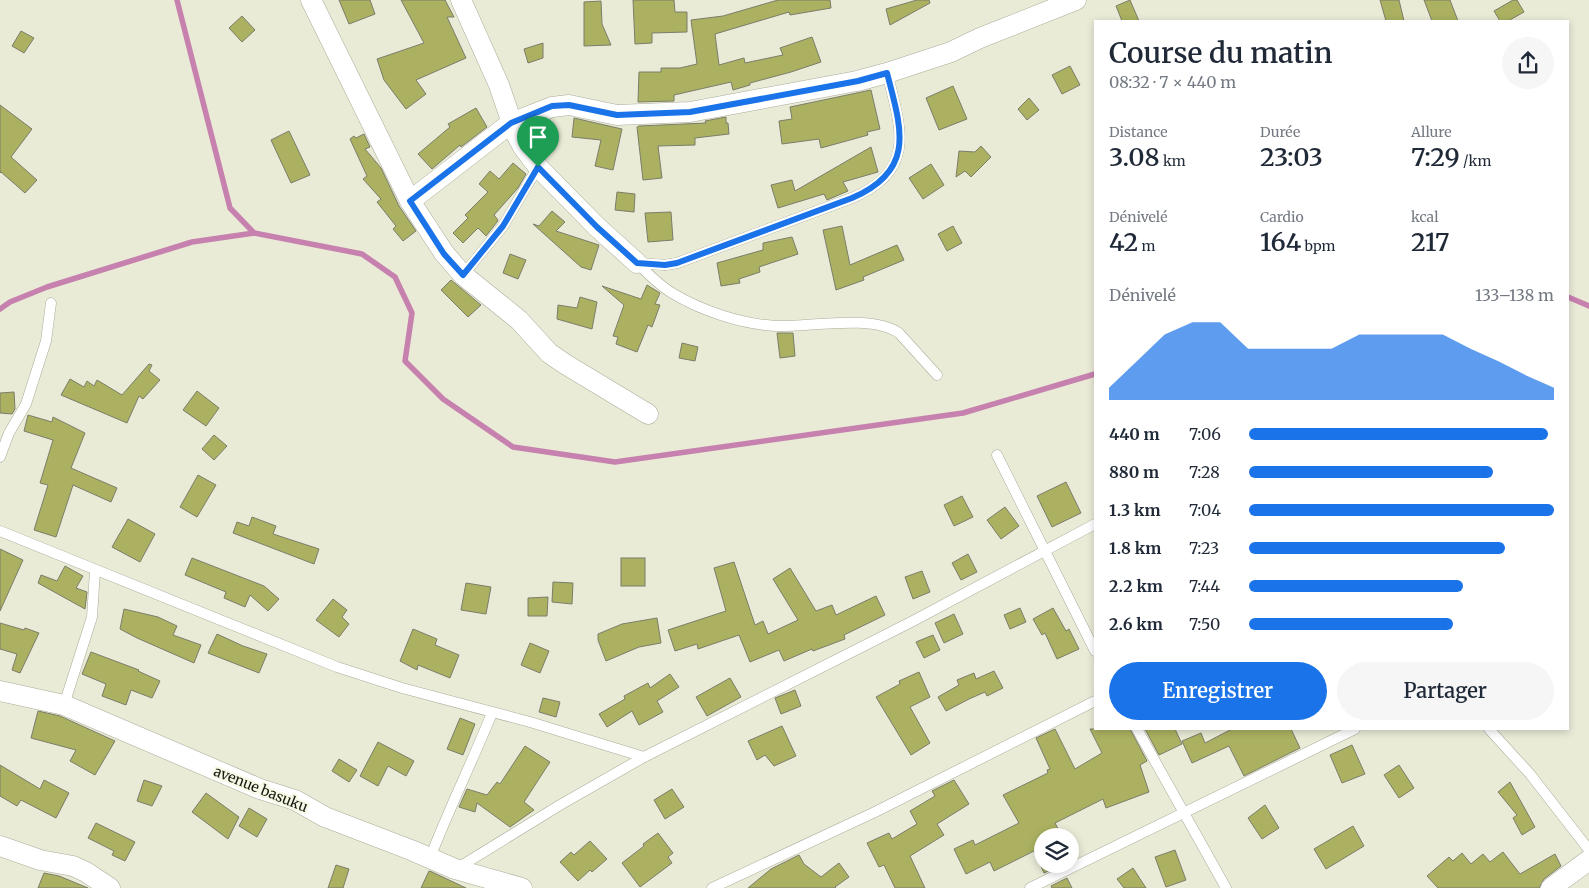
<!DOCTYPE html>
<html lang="fr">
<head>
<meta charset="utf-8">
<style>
  body { margin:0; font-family:Merriweather,serif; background:#f6f6f7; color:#1f2937; height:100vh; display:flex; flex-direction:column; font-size:19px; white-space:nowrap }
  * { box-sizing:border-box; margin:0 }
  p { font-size:16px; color:#747a83 }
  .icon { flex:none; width:28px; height:28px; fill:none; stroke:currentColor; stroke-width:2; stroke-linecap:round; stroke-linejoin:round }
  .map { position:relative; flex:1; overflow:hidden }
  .panel { position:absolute; left:1094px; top:20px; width:475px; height:710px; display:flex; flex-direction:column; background:#fff; border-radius:0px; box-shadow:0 2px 8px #0003 }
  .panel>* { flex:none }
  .buttons { position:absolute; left:1034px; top:828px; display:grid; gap:10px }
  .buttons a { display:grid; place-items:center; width:45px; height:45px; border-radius:50%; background:#fff; box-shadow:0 2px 8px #0003; font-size:25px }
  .pin { position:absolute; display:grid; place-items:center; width:42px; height:42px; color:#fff; margin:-51px -21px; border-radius:50% 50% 50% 0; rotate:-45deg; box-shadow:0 0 5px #0007 }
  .pin .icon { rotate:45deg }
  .round { display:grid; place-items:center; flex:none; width:52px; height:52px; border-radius:26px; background:#f6f6f7 }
  .headline { display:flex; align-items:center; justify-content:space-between; height:85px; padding:0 15px }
  h1 { font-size:28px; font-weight:600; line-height:38px }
  .figures { display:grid; grid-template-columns:repeat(3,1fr); gap:8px; height:85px; padding:5px 15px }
  .figures div { display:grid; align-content:center }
  .figures b { font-size:25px; font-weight:600 }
  .figures small { font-size:14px; font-weight:400 }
  .figures p { font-size:14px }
  .chart { height:140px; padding:10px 15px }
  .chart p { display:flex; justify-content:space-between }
  .chart svg { width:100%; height:90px; margin-top:5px; fill:#1a73e8; opacity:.7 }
  .cta { display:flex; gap:10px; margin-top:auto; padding:10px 15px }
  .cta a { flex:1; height:58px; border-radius:30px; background:#1a73e8; color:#fff; font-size:20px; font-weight:600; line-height:58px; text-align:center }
  .cta a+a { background:#f6f6f7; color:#1f2937 }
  ul { padding:0 15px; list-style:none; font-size:16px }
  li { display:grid; grid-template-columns:80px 60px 1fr; align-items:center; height:38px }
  li i { height:12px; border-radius:6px; background:#1a73e8 }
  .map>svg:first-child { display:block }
</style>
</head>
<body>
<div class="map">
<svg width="1589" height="888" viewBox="0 0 1589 888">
  <rect width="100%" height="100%" fill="#e9ebd7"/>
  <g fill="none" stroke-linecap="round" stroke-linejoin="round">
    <!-- stream -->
    <g stroke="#c781af" stroke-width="5.5">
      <path d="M177 0 230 208 254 233 362 254 395 277 412 313 405 361 443 399 513 447 615 462 963 413 1095 374"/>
      <path d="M1568 297 1589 306"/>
      <path d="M0 309 10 302 47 287 192 242 254 233"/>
    </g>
  </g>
  <!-- building -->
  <g fill="#abb160" stroke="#7b7d6b">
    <path d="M339 0H370L375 14 349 24Z"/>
    <path d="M401 0H445L454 17H447L466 58 416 80 426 94 406 109 384 80 377 59 424 43Z"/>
    <path d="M633 0H674L675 12H687V32L652 33V43L635 44Z"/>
    <path d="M778 0H830L831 8 790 15 789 12 715 34 719 65 744 58 745 63 783 55 780 48 812 37 821 62 791 72 750 83V85L733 90 731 82 674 95V101L638 102 639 72H661V68H680L697 64 691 20 723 16Z"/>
    <path d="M917 0H929L930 3 890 25 886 9Z"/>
    <path d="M1130 0 1139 21H1122L1116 6Z"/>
    <path d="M1380 0H1399L1404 21H1386Z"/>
    <path d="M1424 0H1450L1458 21H1432Z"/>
    <path d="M1513 0H1517L1524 12 1508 21H1500L1494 11Z"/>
    <path d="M601 1 602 24 611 45 584 46V2Z"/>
    <path d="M242 16 255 30 242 42 229 28Z"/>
    <path d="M21 31 34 38 24 53 12 46Z"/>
    <path d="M543 43V58L528 63 524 49Z"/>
    <path d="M1070 66 1080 85 1062 94 1052 75Z"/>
    <path d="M953 86 967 119 939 130 926 98Z"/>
    <path d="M871 90 880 129 867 132 868 135 821 148 819 139 782 144 779 121 792 119 790 107Z"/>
    <path d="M1029 98 1039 110 1027 120 1018 109Z"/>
    <path d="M0 105 32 129 11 157 37 180 25 193 1 172 0 173Z"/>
    <path d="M476 108 487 127 461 147 460 145 432 169 418 154 450 127 448 124Z"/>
    <path d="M726 117V123H728L729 134 695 138V145L658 146 662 178 643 180 637 127 639 126 706 123 705 121Z"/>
    <path d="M574 118 622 129 613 170 595 166 601 140 572 137Z"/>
    <path d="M289 131 310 175 291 183 271 140Z"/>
    <path d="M364 134 370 147 365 149 381 168 399 206 416 231 403 241 393 229 396 226 377 202 381 199 363 179 367 176 350 139 354 136 356 138Z"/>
    <path d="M981 146 991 157 971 177 965 171 956 177 959 151 975 152Z"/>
    <path d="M871 147 878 172 843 182 848 191 827 200 824 194 778 208 771 185 792 180 795 191Z"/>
    <path d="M513 163 526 174 518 188 494 215 498 220 497 222 486 236 478 228 463 243 453 233 468 218 465 215 488 192 479 184 490 171 499 179Z"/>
    <path d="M931 164 944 185 923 199 909 178Z"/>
    <path d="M617 192 635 194 634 212 615 210Z"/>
    <path d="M552 211 565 222 556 231 599 245 591 270 581 267 533 224 539 226Z"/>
    <path d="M671 212 673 240 648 242 645 213Z"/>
    <path d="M842 226 850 265 897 245 904 260 863 277 864 280 836 290 823 230Z"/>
    <path d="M953 226 962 243 947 251 938 234Z"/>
    <path d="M792 237 798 254 759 267 760 272 739 279 740 283 721 286 717 263 763 250V243Z"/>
    <path d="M510 254 526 260 518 279 503 273Z"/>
    <path d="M451 280 481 305 468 317 441 290Z"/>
    <path d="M647 285 660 293 655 304 660 305 652 327 648 325 637 352 616 344 618 337 613 336 624 305 602 286 641 299Z"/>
    <path d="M580 297 597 302 592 329 557 319 558 305 577 308Z"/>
    <path d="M777 333H793L795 356 780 358Z"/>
    <path d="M682 343 698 347 695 361 679 358Z"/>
    <path d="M149 364 152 365 149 371 160 380 143 399 139 396 127 423 61 395 70 379 84 387 87 381 94 386 97 380 122 395Z"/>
    <path d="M197 391 219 408 206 426 183 410Z"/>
    <path d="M14 392 15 409 12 414 0 413V393Z"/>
    <path d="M28 415 52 422 53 417 85 433 71 468 117 488 111 502 73 485 56 537 34 530 48 485 40 483 53 440 24 431Z"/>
    <path d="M214 435 227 446 214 460 202 449Z"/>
    <path d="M198 475 216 485 197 517 180 507Z"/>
    <path d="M1066 482 1081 513 1052 527 1037 496Z"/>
    <path d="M962 496 973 517 954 526 944 505Z"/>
    <path d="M1005 507 1019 526 1001 539 987 520Z"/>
    <path d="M252 517 276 526 273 534 319 549 314 564 233 533 237 522 249 526Z"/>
    <path d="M128 519 155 534 140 562 112 547Z"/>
    <path d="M0 549 23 560 0 611Z"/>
    <path d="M968 554 977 572 961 580 952 563Z"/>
    <path d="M192 558 264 586 279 599 268 611 250 595 245 607 224 598 226 592 185 575Z"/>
    <rect x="621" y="558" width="24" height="28"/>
    <path d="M734 562 755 625 763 621 768 634 798 620 773 579 790 568 816 611 832 605 836 615 876 596 885 615 844 635 845 639 813 651 812 649 784 661 779 650 750 662 739 635 698 649 697 644 675 651 668 630 726 611 714 568Z"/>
    <path d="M65 566 83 576 76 588 87 592 85 609 38 583 41 575 57 581Z"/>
    <path d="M922 571 930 592 913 599 905 577Z"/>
    <path d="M553 582 573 583 572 604 552 602Z"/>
    <path d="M466 583 491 587 486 614 461 610Z"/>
    <path d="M548 597 547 616H528V598Z"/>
    <path d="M333 599 347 610 342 617 349 624 339 637 316 620Z"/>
    <path d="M1020 608 1026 622 1010 629 1004 615Z"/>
    <path d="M1053 608 1066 631 1069 629 1079 649 1057 659 1045 633 1042 635 1033 619Z"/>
    <path d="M124 609 158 617 177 626 173 635 201 645 194 663 137 638 120 629Z"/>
    <path d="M954 614 963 634 944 643 935 623Z"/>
    <path d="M657 618 661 643 639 647 606 661 598 640V634L622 624Z"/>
    <path d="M0 623 24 630 25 628 39 633 20 673 12 670 17 654 0 649Z"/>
    <path d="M413 629 437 639 435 645 459 655 450 678 418 665 417 670 400 661Z"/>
    <path d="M217 634 243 646 267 654 259 673 208 653Z"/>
    <path d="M933 635 940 650 924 658 916 642Z"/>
    <path d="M530 643 549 651 540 673 521 665Z"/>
    <path d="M91 652 139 670 138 671 160 681 152 698 131 690 126 705 102 696 106 684 82 674Z"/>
    <path d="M994 671 1003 688 987 696 985 692 969 699 946 711 938 697 959 685 957 680 974 673 976 679Z"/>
    <path d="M919 672 930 697 910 707 930 743 911 755 876 697 900 684 899 681Z"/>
    <path d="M670 674 679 687 657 701 663 712 639 725 632 711 607 727 599 714 625 699 624 696 648 683 650 688Z"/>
    <path d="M730 678 741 697 707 716 696 697Z"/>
    <path d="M795 690 801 706 781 714 775 698Z"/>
    <path d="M543 698 560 702 556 717 539 712Z"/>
    <path d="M38 711 60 716 115 741 95 775 70 761 76 750 31 738Z"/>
    <path d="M460 718 475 724 463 755 447 749Z"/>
    <path d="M782 726 796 756 774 766 765 755 757 760 748 741Z"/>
    <path d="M1055 729 1075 769 1102 753 1090 729H1130L1147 761 1140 765 1149 792 1106 808 1103 799 1055 823 1062 836H1042V864H1060L1061 865 1044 873 1034 851 994 871 990 862 966 874 954 849 973 840 975 845 1019 823 1003 795 1048 773 1047 770 1050 769 1036 738Z"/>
    <path d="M1145 729H1175L1182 744 1159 755Z"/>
    <path d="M1232 729H1291L1300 748 1244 776 1229 746 1192 763 1182 741 1201 733 1205 743Z"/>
    <path d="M378 742 414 761 406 776 388 766 378 786 360 776Z"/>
    <path d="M1352 745 1365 774 1342 783 1330 755Z"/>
    <path d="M525 746 550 762 524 802 534 810 510 827 477 803 475 812 459 807 467 789 487 795 497 782 500 784Z"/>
    <path d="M339 759 357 770 349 782 332 771Z"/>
    <path d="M0 765 40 789 44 780 69 793 56 818 21 800 17 806 0 796Z"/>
    <path d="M1399 765 1414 788 1399 798 1384 775Z"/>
    <path d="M144 780 162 786 152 806 137 801Z"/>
    <path d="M954 780 969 804 937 824 944 835 910 856 925 888H895L884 865 879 867 867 843 889 833 892 839 917 824 910 811 935 796 932 791Z"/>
    <path d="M1510 782 1535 827 1522 835 1513 818 1517 815 1498 792Z"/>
    <path d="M672 789 684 807 665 819 654 800Z"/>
    <path d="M206 793 239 817 228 839 192 812Z"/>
    <path d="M1265 805 1279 828 1262 839 1248 818Z"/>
    <path d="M249 808 267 819 257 837 239 826Z"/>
    <path d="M96 823 135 842 125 861 112 855 114 851 88 838Z"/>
    <path d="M1353 826 1364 846 1326 869 1314 849Z"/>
    <path d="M658 833 673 853 668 857 672 863 640 887 622 863 644 846 643 844Z"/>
    <path d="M590 841 607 859 592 872 590 870 578 881 560 862 571 852 574 855Z"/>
    <path d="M1175 850 1186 880 1166 887 1155 857Z"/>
    <path d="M1503 852 1520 874 1555 854 1561 866 1544 879 1539 888H1438L1427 876 1449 857 1453 861 1462 853 1471 864 1483 854 1490 862Z"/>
    <path d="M799 855 804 864 821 877 839 863 849 877 835 887 836 888H748L771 869Z"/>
    <path d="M336 865 349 869 343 888H328Z"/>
    <path d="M1133 868 1146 888H1124L1117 879Z"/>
    <path d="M429 871 432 872 466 888H421Z"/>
    <path d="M44 873 59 876 88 888H38Z"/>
    <path d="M1067 878 1072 888H1052L1051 886Z"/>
  </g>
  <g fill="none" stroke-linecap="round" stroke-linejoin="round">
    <defs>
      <g id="lane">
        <path d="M637 263 665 265 677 263 852 198C917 171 901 128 887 73"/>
        <path d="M637 263C648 274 659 285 672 293 702 311 741 324 776 326 811 327 871 314 899 333L937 375"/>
        <path d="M463 275 503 226 538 167"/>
        <path d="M997 455 1095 651"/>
        <path d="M0 457 9 433 26 404 46 341 51 303"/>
        <path d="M0 531 337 667 402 688 530 722 644 757"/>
        <path d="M64 705 92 617 95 571"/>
        <path d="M1137 729 1226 888"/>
        <path d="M1489 729 1530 774 1589 850"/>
        <path d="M430 858C449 809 472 762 492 713"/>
        <path d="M456 869 560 805 644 757 913 621 1095 524"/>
        <path d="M712 888 875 812 1095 701"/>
        <path d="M1030 888 1355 729"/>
      </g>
      <g id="street">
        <path d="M311 0 410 201 444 253 463 275 519 320 549 353 565 364 648 414"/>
        <path d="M461 0 499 85 515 132 523 147 538 167 597 227 637 263"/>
        <path d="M410 201 511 123 552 107 569 105 617 115 690 112 857 81 887 73 951 52 980 38 1076 0"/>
        <path d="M0 691 64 705 260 789 295 800 325 817 411 850 455 869 522 888"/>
        <path d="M0 846 40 860 73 866 86 872 110 888"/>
        <path d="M1551 888 1589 860"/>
      </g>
    </defs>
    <!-- lane casing -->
    <use href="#lane" stroke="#aaac99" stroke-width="11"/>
    <!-- street casing -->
    <use href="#street" stroke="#aaac99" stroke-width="21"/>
    <!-- lane -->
    <use href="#lane" stroke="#fff" stroke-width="10"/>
    <!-- street -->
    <use href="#street" stroke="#fff" stroke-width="20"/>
  </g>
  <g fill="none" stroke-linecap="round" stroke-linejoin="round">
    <defs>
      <path id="route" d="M887 73C901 128 917 170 852 198L677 263 665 265 637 263 597 227 538 167 503 226 463 275 444 254 410 201 511 123 552 106 569 105 617 115 690 112 858 81Z"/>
    </defs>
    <!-- route casing -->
    <use href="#route" stroke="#fff" stroke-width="10"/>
    <!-- route -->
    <use href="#route" stroke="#1a73e8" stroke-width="6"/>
  </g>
  <g text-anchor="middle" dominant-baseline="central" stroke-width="4.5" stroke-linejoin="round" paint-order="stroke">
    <!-- street labels -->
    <g font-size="14" fill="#171811" stroke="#f6f9e4">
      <text transform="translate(261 789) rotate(22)">avenue basuku</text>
    </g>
  </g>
</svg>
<div class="buttons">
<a><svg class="icon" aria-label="layers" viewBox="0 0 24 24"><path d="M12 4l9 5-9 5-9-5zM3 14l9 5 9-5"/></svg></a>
</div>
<div class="pin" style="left:538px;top:167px;background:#1e9e55"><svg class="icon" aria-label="arrive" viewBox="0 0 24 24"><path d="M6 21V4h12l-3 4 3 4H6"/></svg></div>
<section class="panel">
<div class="headline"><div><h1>Course du matin</h1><p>08:32 · 7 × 440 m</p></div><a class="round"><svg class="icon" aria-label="share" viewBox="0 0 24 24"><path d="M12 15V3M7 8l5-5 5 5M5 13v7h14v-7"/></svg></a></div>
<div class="figures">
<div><p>Distance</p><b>3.08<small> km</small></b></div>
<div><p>Durée</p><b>23:03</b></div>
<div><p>Allure</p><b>7:29<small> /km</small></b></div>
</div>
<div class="figures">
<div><p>Dénivelé</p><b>42<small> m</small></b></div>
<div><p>Cardio</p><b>164<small> bpm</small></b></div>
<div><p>kcal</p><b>217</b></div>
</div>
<div class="chart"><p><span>Dénivelé</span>133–138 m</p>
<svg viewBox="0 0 160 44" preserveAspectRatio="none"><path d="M0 44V38L10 25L20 12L30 6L40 6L50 19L60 19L70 19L80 19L90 12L100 12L110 12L120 12L130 19L140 25L150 32L160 38V44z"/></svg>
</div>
<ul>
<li><b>440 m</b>7:06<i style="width:98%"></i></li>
<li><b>880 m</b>7:28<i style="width:80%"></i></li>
<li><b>1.3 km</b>7:04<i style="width:100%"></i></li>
<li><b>1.8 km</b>7:23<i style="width:84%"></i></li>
<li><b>2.2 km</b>7:44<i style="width:70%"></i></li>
<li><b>2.6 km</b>7:50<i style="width:67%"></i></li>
</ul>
<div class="cta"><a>Enregistrer</a><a>Partager</a></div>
</section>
</div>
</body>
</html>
